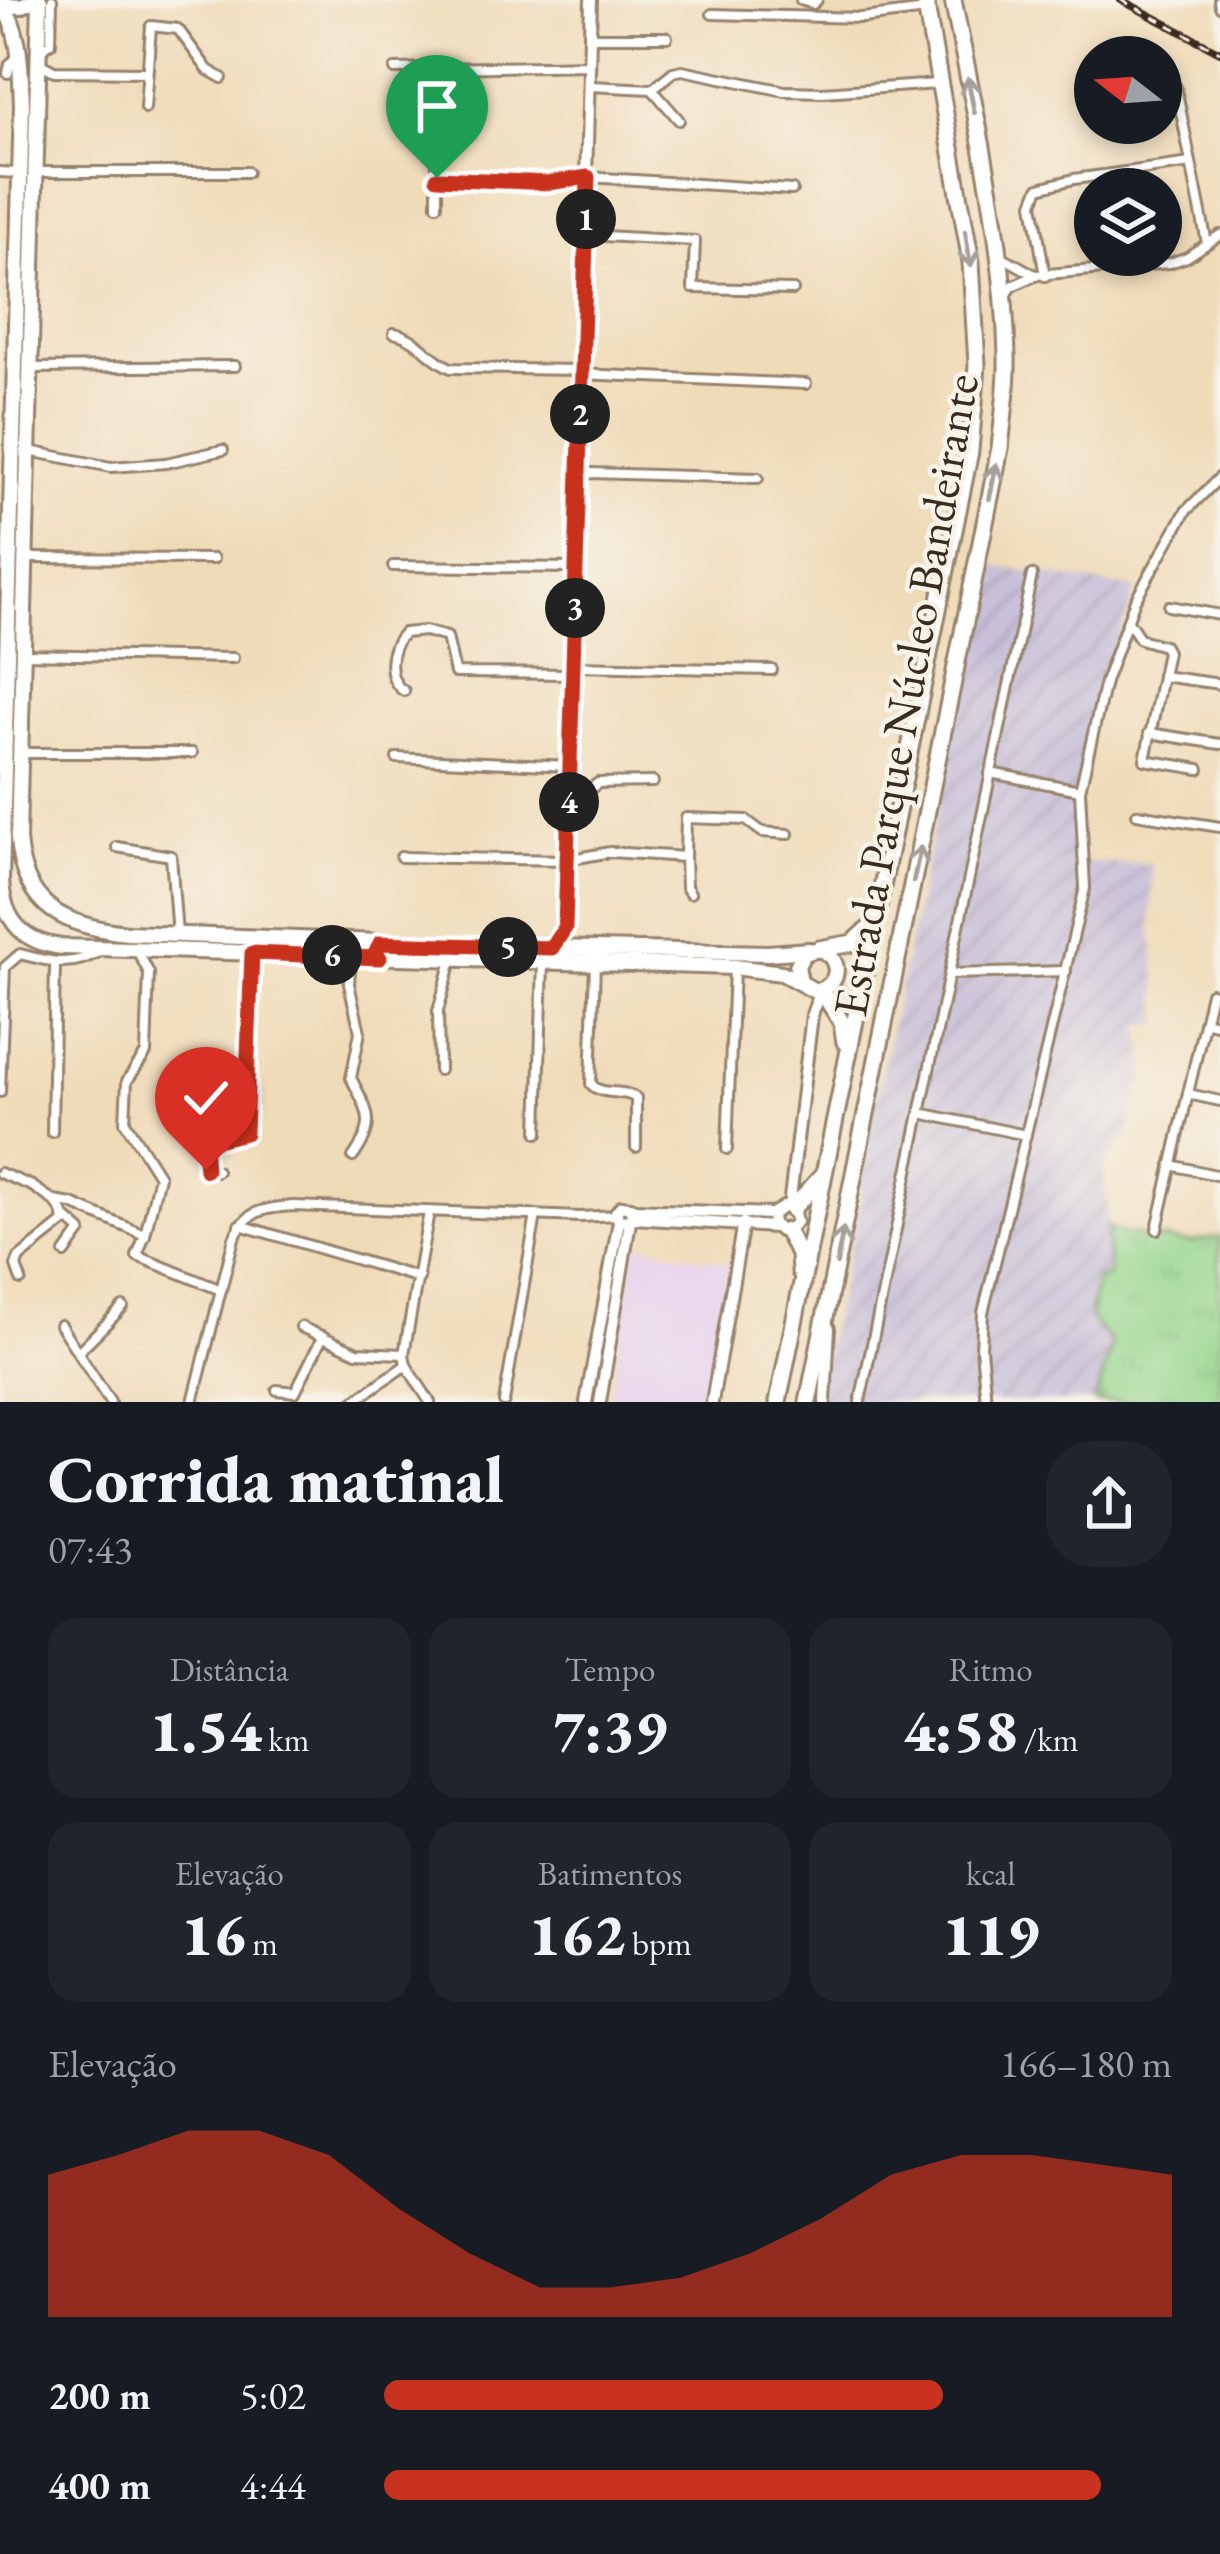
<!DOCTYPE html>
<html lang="pt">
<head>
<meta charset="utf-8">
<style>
  body { margin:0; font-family:"EB Garamond",serif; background:#20242c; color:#f1f3f6; height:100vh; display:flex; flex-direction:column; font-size:45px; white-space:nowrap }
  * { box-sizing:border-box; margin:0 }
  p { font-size:39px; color:#9ea1a6 }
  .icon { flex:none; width:66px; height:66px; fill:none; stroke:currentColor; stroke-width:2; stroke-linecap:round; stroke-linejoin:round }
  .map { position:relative; height:1402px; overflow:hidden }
  .details { display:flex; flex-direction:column; background:#171b24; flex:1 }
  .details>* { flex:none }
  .needle { width:78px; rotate:287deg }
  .tools { position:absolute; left:1074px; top:36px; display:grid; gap:24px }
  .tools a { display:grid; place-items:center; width:108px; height:108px; border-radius:50%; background:#171b24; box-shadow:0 6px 18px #0003; font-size:60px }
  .pin { position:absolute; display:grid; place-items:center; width:102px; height:102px; color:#fff; margin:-123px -51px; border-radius:50% 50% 50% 0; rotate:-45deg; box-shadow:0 0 12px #0007 }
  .pin .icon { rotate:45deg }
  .km { position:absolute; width:60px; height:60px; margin:-30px; border-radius:50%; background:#222; color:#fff; font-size:33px; line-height:60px; text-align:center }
  .round { display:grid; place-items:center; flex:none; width:126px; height:126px; border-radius:48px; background:#20242c }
  .overview { display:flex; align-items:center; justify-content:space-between; height:204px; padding:0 48px }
  h1 { font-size:66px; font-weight:800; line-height:90px }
  .figures { display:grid; grid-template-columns:repeat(3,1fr); gap:18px; height:204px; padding:12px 48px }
  .figures div { display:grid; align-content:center; border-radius:30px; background:#20242c; text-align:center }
  .figures b { font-size:60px; font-weight:800 }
  .figures small { font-size:33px; font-weight:400 }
  .figures p { font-size:33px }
  .chart { height:336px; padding:24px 48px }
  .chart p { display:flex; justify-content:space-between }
  .chart svg { width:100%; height:216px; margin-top:12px; fill:#c8321e; opacity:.7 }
  ul { padding:0 48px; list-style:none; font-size:39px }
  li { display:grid; grid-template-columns:192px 144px 1fr; align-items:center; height:90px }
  li i { height:30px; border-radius:15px; background:#c8321e }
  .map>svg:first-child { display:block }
</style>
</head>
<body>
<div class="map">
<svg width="1220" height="1402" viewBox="0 0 1220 1402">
  <defs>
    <pattern id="industrial-furrows" width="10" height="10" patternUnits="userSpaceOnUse" patternTransform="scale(3)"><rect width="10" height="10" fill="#c8bfd8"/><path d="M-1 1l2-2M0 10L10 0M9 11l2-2" fill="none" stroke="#ada4b9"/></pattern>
    <pattern id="grass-tufts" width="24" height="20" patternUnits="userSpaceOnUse" patternTransform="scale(3)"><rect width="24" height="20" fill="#95d68d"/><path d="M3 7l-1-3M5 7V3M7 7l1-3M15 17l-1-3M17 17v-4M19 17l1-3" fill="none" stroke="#81b879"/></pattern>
  </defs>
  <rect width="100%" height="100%" fill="#f7f3e8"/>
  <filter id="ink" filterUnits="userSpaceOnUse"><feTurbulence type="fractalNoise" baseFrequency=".00833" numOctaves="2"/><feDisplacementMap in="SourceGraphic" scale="24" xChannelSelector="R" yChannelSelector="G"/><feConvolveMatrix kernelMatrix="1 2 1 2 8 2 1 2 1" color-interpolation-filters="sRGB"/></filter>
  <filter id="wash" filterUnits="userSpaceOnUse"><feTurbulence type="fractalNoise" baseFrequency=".004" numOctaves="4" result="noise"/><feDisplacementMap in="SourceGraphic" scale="48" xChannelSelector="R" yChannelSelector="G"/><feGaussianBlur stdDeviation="2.7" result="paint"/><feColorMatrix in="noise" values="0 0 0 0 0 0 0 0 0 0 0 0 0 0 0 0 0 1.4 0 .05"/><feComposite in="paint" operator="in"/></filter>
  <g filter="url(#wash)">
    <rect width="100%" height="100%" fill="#f0dbb9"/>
    <!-- built -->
    <path fill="#e7d2ef" d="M636 1244 729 1264 707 1402H609Z"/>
    <!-- industrial -->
    <path fill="url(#industrial-furrows)" d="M988 565 1136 589 1091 717 1078 790 1083 863 1152 864 1151 917 1160 1022 1140 1026 1146 1073 1126 1137 1104 1164 1112 1344 1095 1402H813L860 1201 864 1157Z"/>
    <!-- grass -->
    <path fill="url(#grass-tufts)" stroke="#688056" stroke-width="3" d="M1107 1226 1115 1232 1189 1243 1220 1237V1402H1095L1112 1344 1090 1318 1096 1279 1109 1275Z"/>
  </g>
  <g filter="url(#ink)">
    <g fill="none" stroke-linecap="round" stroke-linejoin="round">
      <defs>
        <g id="minor">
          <path d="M801 0 813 4 817 0"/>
          <path d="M1219 0 1220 6"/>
          <path d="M712 14 863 18 926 10"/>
          <path d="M590 37H667"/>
          <path d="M39 51 51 43 52 0"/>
          <path d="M37 62 54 71 146 72"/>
          <path d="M395 69 590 65"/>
          <path d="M8 73 10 64 19 55"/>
          <path d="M589 86 652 89 679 120"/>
          <path d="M1176 87 1207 243"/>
          <path d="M652 89 673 72 682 70 785 91 823 92 938 84"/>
          <path d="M145 108 151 26 178 29 208 70 222 78"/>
          <path d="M437 153V178L548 183 588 177 792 190"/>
          <path d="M0 172 18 173"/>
          <path d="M36 172H247"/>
          <path d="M437 205V178"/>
          <path d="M585 235 695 241 693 288 793 290"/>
          <path d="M1001 256 1035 275"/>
          <path d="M1045 276 1033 203 1039 188 1074 179 1191 163"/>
          <path d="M1005 298 1012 286 1037 275 1170 263 1187 257 1220 235"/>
          <path d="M394 333C419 338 429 359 451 368L581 370"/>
          <path d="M32 368 235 366"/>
          <path d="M581 374 806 384"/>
          <path d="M29 451 111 467 166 463 223 450"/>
          <path d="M578 479 590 473 758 478"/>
          <path d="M26 558 213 559"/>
          <path d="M393 566 575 568"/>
          <path d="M1169 606 1220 615"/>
          <path d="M1128 621 1140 639 1164 646 1167 652 1145 760 1199 769"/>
          <path d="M23 654 233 658"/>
          <path d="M572 666 772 670"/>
          <path d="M1162 676 1220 684"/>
          <path d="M404 691C385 679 389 647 404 633L425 631 447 637 455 673 572 674"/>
          <path d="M1149 733 1220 744"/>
          <path d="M20 753H192"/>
          <path d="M397 758 569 766"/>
          <path d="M990 773 1080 790"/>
          <path d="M570 805 598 783 653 782"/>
          <path d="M1137 814 1220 827"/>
          <path d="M117 847 171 856 177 935"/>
          <path d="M401 857 567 860 610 852 685 857 686 887 690 893"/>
          <path d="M685 857 686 818 746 820 762 832 788 834"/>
          <path d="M137 950 149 973 146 1053 127 1081 125 1122 159 1176 145 1235"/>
          <path d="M351 957 349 984 360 1032 351 1078C368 1112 378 1122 353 1157"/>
          <path d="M595 963 591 1084C602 1097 622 1088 636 1098V1147"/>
          <path d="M950 974 1066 971"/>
          <path d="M1204 1021 1220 1025"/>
          <path d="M439 1070 438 1011 452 960"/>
          <path d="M0 1092 5 967 20 954C54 963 73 968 104 949"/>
          <path d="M1188 1094 1220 1101"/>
          <path d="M920 1113 1026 1135"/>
          <path d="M52 1132 55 964"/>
          <path d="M538 1133 543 961"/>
          <path d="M727 1149 734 968"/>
          <path d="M1171 1165 1220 1176"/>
          <path d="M217 1171 202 1166 204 1143 245 1133 252 955"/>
          <path d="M0 1173 32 1186 54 1201 72 1204 145 1235 137 1256 221 1290"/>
          <path d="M429 1212 404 1354 406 1365 430 1402"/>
          <path d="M240 1225 419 1278"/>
          <path d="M1157 1229 1211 993"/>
          <path d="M65 1253 81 1231 65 1217"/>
          <path d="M21 1280 16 1266 19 1258 64 1222 62 1211 54 1201"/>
          <path d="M60 1325 110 1402"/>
          <path d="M301 1327 357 1352 404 1354"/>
          <path d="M78 1352 123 1307"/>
          <path d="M277 1390 295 1392 323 1336"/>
          <path d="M193 1402 234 1238C247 1210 264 1208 293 1206L581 1217 616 1215"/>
          <path d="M353 1402 406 1365"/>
          <path d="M504 1402 536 1215"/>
          <path d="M860 1402 1032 575"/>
          <path d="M986 1402 981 1348 983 1313 1085 888 1080 790 1105 682 1135 600 1186 511 1220 477"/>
        </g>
        <g id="tertiary">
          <path d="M552 948 565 928 591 0"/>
          <path d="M789 1207 812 1015 820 991"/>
          <path d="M633 1209 772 1214 785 1206 794 1212 796 1222 789 1230 780 1231 773 1224 772 1214"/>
          <path d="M634 1218 774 1227"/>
          <path d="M586 1402 619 1221 616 1212 621 1206 631 1207 632 1220 619 1221"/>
          <path d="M600 1402 630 1222"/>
          <path d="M712 1402 743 1223"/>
          <path d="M825 1402 829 1328"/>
        </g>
        <g id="primary">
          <path d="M0 0C22 33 20 66 22 104L1 880C3 920 23 943 63 947L734 967 782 973 815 991C841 987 843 958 819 949L804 953 797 966 800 981"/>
          <path d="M40 0 18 839C23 908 67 927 128 933L552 948 768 953 809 950"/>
          <path d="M4 5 21 6 34 0"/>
        </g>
        <g id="trunk">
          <path d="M819 949 853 943 872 926"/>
          <path d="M822 991 842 1023 845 1042"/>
          <path d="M792 1209 822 1176"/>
          <path d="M786 1231 799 1254 800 1272"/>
          <path d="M778 1402 970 451 977 365 971 262 925 0"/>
          <path d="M808 1402 1000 448C1003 418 1008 386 1007 356 1004 236 976 118 953 0"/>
        </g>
      </defs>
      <!-- minor casing -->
      <use href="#minor" stroke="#96826c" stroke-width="14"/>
      <!-- tertiary casing -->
      <use href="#tertiary" stroke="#96826c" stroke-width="16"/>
      <!-- primary casing -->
      <use href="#primary" stroke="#96826c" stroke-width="20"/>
      <!-- trunk casing -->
      <use href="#trunk" stroke="#96826c" stroke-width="21"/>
      <!-- minor -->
      <use href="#minor" stroke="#fff" stroke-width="8"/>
      <!-- tertiary -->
      <use href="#tertiary" stroke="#fff" stroke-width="10"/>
      <!-- primary -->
      <use href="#primary" stroke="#fff" stroke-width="14"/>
      <!-- trunk -->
      <use href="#trunk" stroke="#fff" stroke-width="15"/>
      <defs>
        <path id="rail" d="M1121 0 1220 52"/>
      </defs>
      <!-- rail casing -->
      <use href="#rail" stroke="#3b2a1e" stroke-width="8"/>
      <!-- rail -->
      <use href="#rail" stroke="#f7f3e8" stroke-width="3" stroke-dasharray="9" stroke-linecap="butt"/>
    </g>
    <!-- one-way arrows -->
    <defs><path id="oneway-shaft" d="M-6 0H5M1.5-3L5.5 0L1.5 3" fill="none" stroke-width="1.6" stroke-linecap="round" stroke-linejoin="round" transform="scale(3)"/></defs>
    <g stroke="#a79f9a">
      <use href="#oneway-shaft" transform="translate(971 95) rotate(-101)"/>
      <use href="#oneway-shaft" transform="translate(968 249) rotate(81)"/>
      <use href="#oneway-shaft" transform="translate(993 481) rotate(-79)"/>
      <use href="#oneway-shaft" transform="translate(917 864) rotate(-78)"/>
      <use href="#oneway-shaft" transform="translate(840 1246) rotate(-79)"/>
    </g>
  </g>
  <g fill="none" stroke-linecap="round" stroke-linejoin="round" filter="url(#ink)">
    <defs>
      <path id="route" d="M206 1170 204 1143 245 1133 252 953 380 958 376 952 380 943 552 948 565 928 588 177 548 183 437 178"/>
    </defs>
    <!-- route casing -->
    <use href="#route" stroke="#fff" stroke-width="24"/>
    <!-- route -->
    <use href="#route" stroke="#c8321e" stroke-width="15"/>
  </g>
  <g text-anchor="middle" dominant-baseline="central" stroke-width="9" stroke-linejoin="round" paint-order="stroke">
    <!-- street labels -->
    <g font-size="48" fill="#3b2a1e" stroke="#f7f3e8">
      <text transform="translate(905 695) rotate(-80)">Estrada Parque Núcleo Bandeirante</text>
    </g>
  </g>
</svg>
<div class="tools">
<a><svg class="needle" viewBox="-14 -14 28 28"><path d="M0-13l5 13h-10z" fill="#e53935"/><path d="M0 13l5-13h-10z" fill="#9ea1a6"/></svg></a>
<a><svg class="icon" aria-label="layers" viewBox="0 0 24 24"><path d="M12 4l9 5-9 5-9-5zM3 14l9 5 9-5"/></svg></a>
</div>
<div class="pin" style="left:437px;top:178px;background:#1e9e55"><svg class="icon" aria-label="arrive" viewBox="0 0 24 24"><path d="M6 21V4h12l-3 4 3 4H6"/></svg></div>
<div class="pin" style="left:206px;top:1170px;background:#d93025"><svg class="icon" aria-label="check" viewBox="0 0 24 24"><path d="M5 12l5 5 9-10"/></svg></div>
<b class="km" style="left:586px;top:219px">1</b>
<b class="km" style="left:580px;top:414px">2</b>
<b class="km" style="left:575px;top:608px">3</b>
<b class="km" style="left:569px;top:802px">4</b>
<b class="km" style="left:508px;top:947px">5</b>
<b class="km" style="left:332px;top:955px">6</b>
</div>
<section class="details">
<div class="overview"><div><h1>Corrida matinal</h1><p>07:43</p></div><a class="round"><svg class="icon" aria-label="share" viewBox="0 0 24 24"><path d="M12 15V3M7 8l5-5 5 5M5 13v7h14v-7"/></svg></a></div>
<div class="figures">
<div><p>Distância</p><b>1.54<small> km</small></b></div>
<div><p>Tempo</p><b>7:39</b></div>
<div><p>Ritmo</p><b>4:58<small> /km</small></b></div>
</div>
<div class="figures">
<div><p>Elevação</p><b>16<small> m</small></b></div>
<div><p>Batimentos</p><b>162<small> bpm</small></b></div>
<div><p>kcal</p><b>119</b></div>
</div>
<div class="chart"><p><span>Elevação</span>166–180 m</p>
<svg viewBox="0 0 160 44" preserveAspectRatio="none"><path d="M0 44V15L10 11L20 6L30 6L40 11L50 22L60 31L70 38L80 38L90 36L100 31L110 24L120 15L130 11L140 11L150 13L160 15V44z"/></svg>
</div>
<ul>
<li><b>200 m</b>5:02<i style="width:71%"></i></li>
<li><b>400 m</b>4:44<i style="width:91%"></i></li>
</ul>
</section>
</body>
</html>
